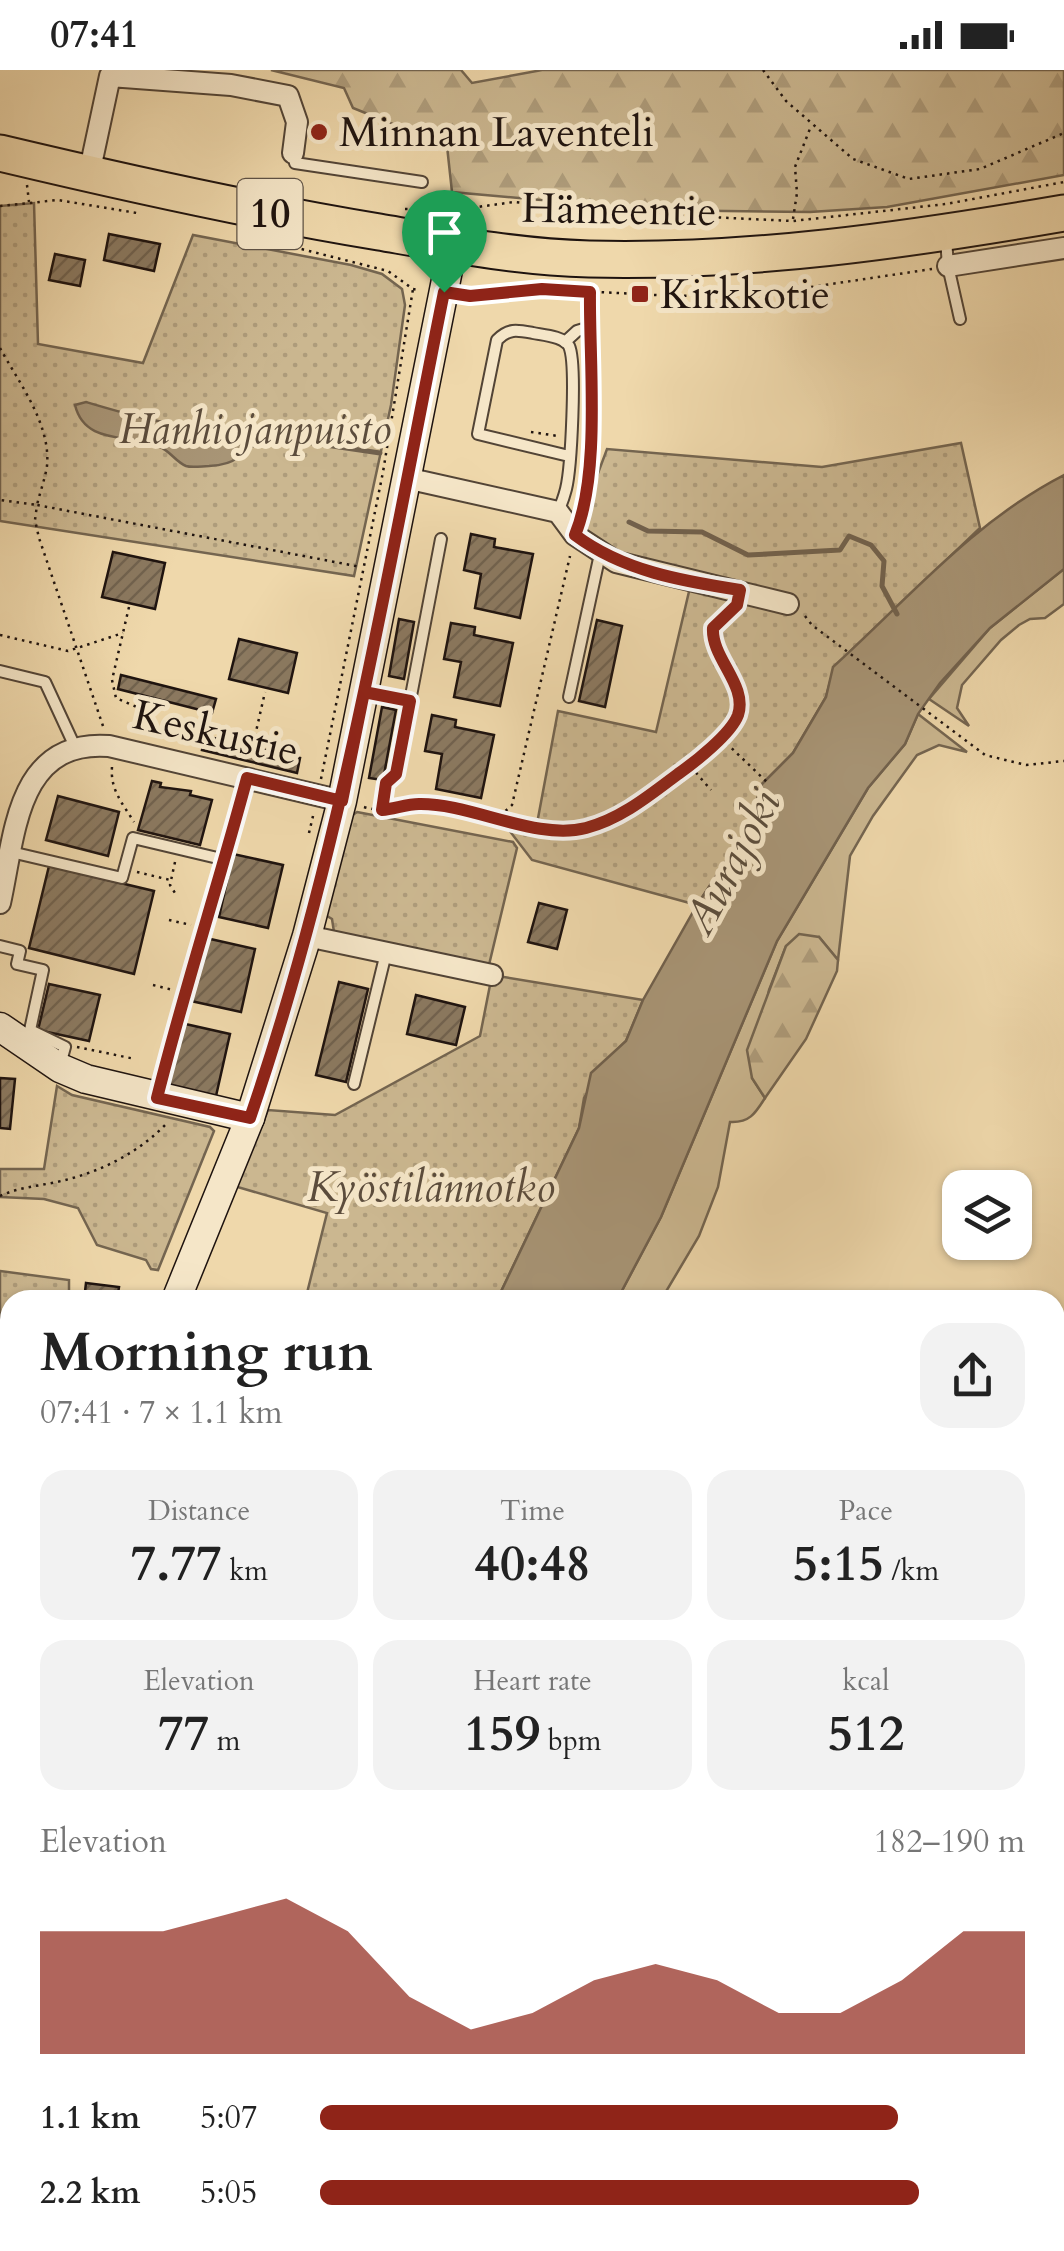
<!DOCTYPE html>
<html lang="en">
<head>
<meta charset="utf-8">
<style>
  body { margin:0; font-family:Cardo,serif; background:#f2f2f2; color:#222; height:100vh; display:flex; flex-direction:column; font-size:38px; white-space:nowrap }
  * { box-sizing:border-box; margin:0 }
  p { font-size:32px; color:#767676 }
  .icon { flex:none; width:55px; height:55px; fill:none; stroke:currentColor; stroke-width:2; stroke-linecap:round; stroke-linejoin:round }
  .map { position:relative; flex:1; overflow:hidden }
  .details { position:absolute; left:0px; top:1220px; width:1065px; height:962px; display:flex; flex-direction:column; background:#fff; border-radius:30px 30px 0 0; box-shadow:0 2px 8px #0004 }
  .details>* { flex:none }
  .controls { position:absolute; left:942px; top:1100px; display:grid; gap:20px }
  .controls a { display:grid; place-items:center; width:90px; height:90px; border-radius:20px; background:#fff; box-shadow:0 2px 8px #0004; font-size:50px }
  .pin { position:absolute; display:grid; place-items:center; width:85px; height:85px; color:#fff; margin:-102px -42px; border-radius:50% 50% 50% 0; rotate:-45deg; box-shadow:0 0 10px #0007 }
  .pin .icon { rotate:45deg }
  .round { display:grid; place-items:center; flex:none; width:105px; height:105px; border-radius:30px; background:#f2f2f2 }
  .overview { display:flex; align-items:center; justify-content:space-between; height:170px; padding:0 40px }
  h1 { font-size:55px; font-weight:700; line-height:75px }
  .stats { display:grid; grid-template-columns:repeat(3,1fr); gap:15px; height:170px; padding:10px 40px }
  .stats div { display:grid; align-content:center; border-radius:25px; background:#f2f2f2; text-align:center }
  .stats b { font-size:50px; font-weight:700 }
  .stats small { font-size:28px; font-weight:400 }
  .stats p { font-size:28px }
  .chart { height:280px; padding:20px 40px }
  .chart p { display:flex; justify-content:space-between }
  .chart svg { width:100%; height:180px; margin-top:10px; fill:#8f2418; opacity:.7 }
  ul { padding:0 40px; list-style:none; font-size:32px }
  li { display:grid; grid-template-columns:160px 120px 1fr; align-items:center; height:75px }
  li i { height:25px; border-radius:12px; background:#8f2418 }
  .status { display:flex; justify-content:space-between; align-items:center; height:70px; padding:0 50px; background:#fff; direction:ltr }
  .status svg { height:28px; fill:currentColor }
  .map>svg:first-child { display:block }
</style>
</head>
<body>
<div class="status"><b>07:41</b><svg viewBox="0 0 49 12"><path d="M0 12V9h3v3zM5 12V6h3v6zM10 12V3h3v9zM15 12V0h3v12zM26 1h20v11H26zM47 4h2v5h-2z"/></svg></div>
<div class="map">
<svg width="1064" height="2181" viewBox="0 0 1064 2181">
  <defs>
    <pattern id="forest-firs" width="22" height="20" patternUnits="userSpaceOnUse" patternTransform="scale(2.5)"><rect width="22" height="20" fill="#cbb790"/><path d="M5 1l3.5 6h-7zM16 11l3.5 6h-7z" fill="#ae9c7b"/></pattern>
    <pattern id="cemetery-stones" width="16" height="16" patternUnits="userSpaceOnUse" patternTransform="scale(2.5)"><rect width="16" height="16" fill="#cbb790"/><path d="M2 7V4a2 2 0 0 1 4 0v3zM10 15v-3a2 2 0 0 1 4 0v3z" fill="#ae9c7b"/></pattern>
    <pattern id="park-dots" width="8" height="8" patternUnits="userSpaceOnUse" patternTransform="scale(2.5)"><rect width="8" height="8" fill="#cbb790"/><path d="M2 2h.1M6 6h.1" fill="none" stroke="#ae9c7b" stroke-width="1.8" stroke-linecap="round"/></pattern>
    <pattern id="building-hatch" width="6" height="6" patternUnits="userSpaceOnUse" patternTransform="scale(2.5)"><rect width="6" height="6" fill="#8b7960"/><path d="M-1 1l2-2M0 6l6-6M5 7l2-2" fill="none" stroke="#71624e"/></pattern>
  </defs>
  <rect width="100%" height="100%" fill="#efd8ab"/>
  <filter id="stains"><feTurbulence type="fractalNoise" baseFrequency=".002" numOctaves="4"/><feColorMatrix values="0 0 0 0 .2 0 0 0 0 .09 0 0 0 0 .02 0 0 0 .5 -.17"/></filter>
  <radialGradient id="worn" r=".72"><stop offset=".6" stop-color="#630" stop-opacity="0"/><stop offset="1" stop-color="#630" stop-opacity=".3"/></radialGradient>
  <!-- grass -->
  <g fill="#cbb790" stroke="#746550" stroke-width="2.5">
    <path d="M1064 499V534L1045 548 1030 549 1019 555 1001 570 962 615 957 638 969 656 929 629 990 558Z"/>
    <path d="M918 644 967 682 939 675 917 685 873 746 850 786 838 890 819 867 786 876 769 920 752 1008 765 1028C755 1044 749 1053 730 1052L718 1117 699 1166 661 1230H617L661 1147 777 871 868 718 905 674Z"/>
  </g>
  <!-- forest -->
  <g fill="url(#forest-firs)" stroke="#746550" stroke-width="2.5">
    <path d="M271 0H461L472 13 542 0H1064V105L887 137 810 142 650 140 452 122 447 76 353 38 344 18Z"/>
    <path d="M799 864 819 867 838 890 837 901 806 969 765 1028 752 1008 747 980 786 876Z"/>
  </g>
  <!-- cemetery -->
  <path fill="url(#cemetery-stones)" stroke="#746550" stroke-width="2.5" d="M10 1753V1913L0 1911V1769Z"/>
  <!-- park -->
  <g fill="url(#park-dots)" stroke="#746550" stroke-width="2.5">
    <path d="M34 133 38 274 143 293 193 165 351 195 382 204 402 219 405 235 391 335 354 506 0 451V136Z"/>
    <path d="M961 373 980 458 834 597 826 627 793 683 762 714 748 758 697 835 532 790 499 747 536 759 558 641 656 662 691 513 575 465 607 379 822 397Z"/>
    <path d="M357 742 513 772 517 778 488 899 334 862 332 849 322 843 347 749Z"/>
    <path d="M492 905 643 930 626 971 610 987 584 1028 579 1058 497 1230 306 1227 327 1143 234 1116 268 1040 335 1045 480 966Z"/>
    <path d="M57 1016 72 1025 210 1057 214 1061 158 1200 151 1199 146 1190 97 1175 78 1138 44 1129 0 1127V1099H44Z"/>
    <path d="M0 1201 69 1210V1227L78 1230H10V1276L0 1268Z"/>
    <path d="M0 1991 10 1995V2132L0 2130Z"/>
  </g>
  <!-- water -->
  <g fill="#a89576" stroke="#71614d" stroke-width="2.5">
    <path d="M86 332C123 343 163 355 202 357 218 359 232 355 248 359 248 385 235 395 209 396 203 396 192 398 186 396 176 392 170 381 160 377 130 363 85 376 75 335Z"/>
    <path d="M1064 405V499L990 558 940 613 918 644 905 674 868 718 777 871 661 1147 617 1230H497L579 1058 591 1003 626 971 643 930 697 835 748 758 762 714 793 683 826 627 833 597C908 529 974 451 1064 405Z"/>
  </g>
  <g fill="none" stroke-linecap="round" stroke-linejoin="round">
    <!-- stream -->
    <g stroke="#71614d" stroke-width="5">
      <path d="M248 376 285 369 380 383"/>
      <path d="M629 452 648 461 702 462 748 485 840 480 849 466 871 475 884 491 882 516 897 544"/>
    </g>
  </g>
  <!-- building -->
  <g fill="url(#building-hatch)" stroke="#1e130f" stroke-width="2.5">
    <path d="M109 164 160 174 154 201 104 190Z"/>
    <path d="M55 184 85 190 80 216 49 210Z"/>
    <path d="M471 464 495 469 494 477 533 484 520 548 475 538 481 504 464 500Z"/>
    <path d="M113 482 165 493 155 539 102 527Z"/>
    <path d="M399 549 414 552 404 609 389 606Z"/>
    <path d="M597 550 622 556 605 637 579 631Z"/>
    <path d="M451 553 475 557 474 565 513 573 500 636 454 627 461 592 444 589Z"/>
    <path d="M239 569 297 583 288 623 229 609Z"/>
    <path d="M121 605 216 629 212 643 118 619Z"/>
    <path d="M382 637 396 640 383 710 369 708Z"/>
    <path d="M432 645 456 650 455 657 494 665 481 728 436 719 442 684 425 681Z"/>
    <path d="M205 666 300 688 297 703 202 680Z"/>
    <path d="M152 711 161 713 160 717 191 721 190 725 212 730 200 775 138 760Z"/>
    <path d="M58 726 119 742 108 786 46 770Z"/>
    <path d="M233 784 283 795 268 858 219 847Z"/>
    <path d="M49 796 154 821 134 904 29 878Z"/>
    <path d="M539 833 567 840 557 879 528 872Z"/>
    <path d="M206 868 255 879 241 942 191 931Z"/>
    <path d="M339 912 368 919 346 1012 316 1005Z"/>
    <path d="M49 914 100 925 89 971 38 960Z"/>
    <path d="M416 925 465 937 456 975 407 964Z"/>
    <path d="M181 953 230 964 216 1026 167 1015Z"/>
    <path d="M0 1008 15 1009 10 1059 0 1058Z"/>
    <path d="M86 1213 119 1217 117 1230H84Z"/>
  </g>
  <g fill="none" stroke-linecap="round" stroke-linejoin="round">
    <defs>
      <g id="lane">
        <path d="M293 83 295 93 422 112"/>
        <path d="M946 169 948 196 960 249"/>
        <path d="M565 272 577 261 590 257"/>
        <path d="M558 442C561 435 564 427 566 419 571 399 577 293 569 276 563 266 543 265 533 263 517 260 509 258 497 270L478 364 569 386"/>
        <path d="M0 601 45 612 76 679"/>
        <path d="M365 622 410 631 441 469"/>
        <path d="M569 627 600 484"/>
        <path d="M396 704 410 631"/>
        <path d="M11 782 122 808 133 768 226 790"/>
        <path d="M0 876 20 881 17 894 43 900 30 960 65 977 60 995"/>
        <path d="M354 1014 386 883"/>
        <path d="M158 1023C184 917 219 814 247 709"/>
      </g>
      <g id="street">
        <path d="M89 104 110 6 231 15 288 26 297 52 293 83"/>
        <path d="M948 196 1064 178"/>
        <path d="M406 408 558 442 575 465 616 492 788 534"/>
        <path d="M0 833C15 766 16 669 109 676L342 731"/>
        <path d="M307 866 492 905"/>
      </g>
      <g id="secondary">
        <path d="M0 957 60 998 86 1009 250 1048"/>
        <path d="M176 1230 250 1048 307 866 342 731 453 175"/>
        <path d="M0 1657 10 1623"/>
      </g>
      <path id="highway" d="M0 83C126 113 251 141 379 162 449 174 518 187 589 189 749 193 907 170 1064 143"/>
    </defs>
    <!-- lane casing -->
    <use href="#lane" stroke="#524436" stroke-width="14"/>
    <!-- street casing -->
    <use href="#street" stroke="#524436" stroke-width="24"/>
    <!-- secondary casing -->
    <use href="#secondary" stroke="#1e130f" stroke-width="31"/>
    <!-- highway casing -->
    <use href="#highway" stroke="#1e130f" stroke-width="39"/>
    <!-- path -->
    <g stroke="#1e130f" stroke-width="2.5" stroke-dasharray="2.5 5" stroke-linecap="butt">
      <path d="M763 0 786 31 853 89 909 109 980 99 1064 63"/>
      <path d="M27 115 29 132"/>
      <path d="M0 136 58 130 137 143"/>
      <path d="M405 139 448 141 514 132 602 142 793 151 946 134 1064 112"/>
      <path d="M793 149 797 123 795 97 811 56"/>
      <path d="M258 168 388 201 413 219 419 220"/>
      <path d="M467 226 542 219 674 226 764 224 932 199"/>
      <path d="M590 241V224"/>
      <path d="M0 278C19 313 51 354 47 396 45 409 40 422 37 435L0 430"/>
      <path d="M531 362 558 366"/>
      <path d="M583 446 589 394 590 274"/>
      <path d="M129 537 112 610 116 628 139 638"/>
      <path d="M805 546 812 555 985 685 1026 695 1064 691"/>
      <path d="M0 565 68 581 123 563"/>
      <path d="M103 656 39 468 35 450 37 435 361 497"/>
      <path d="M255 666 265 622"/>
      <path d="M721 668 769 714"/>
      <path d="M112 697C110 720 123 734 134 752"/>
      <path d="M691 697 711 720"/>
      <path d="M321 709 383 402 413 219"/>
      <path d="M364 737C385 744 404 732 424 734 468 738 509 754 552 760 602 767 658 723 694 692 708 680 735 660 738 641 742 613 707 584 713 562 715 554 726 546 732 540"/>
      <path d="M382 738 387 712"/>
      <path d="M500 746 512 735 570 486"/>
      <path d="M309 763 313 746"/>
      <path d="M175 792 170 815 175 823"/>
      <path d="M137 802 170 810"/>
      <path d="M169 850 191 855"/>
      <path d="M153 915 173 920"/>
      <path d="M77 977 135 989"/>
      <path d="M0 1126C19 1117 40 1116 61 1111 101 1102 140 1082 168 1052"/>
      <path d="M0 1276 10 1288"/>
      <path d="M0 1364 4 1336"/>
      <path d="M0 1577 10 1550"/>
      <path d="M0 1803 10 1797"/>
      <path d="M0 1879 10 1828"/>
      <path d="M0 1905 10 1906"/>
      <path d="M0 1925 10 1926"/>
    </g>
    <!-- lane -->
    <use href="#lane" stroke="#f5e6c8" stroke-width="10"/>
    <!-- street -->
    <use href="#street" stroke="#f5e6c8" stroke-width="20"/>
    <!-- secondary -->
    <use href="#secondary" stroke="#f5e6c8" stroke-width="28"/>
    <!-- highway -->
    <use href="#highway" stroke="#efd8ab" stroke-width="35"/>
  </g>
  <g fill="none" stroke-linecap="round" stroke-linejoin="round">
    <defs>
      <path id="route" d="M444 222C388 500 342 780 250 1048L157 1028C184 920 218 816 247 708L342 731 364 622 410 631 396 704 386 713 382 740C394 739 407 734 419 734 471 733 536 771 586 758 621 749 650 725 678 704 695 692 731 664 738 645 748 615 711 588 713 558L737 535 740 520C682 511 623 501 575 465 601 402 589 292 590 222L542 219 470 226 444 222"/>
    </defs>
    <!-- route casing -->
    <use href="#route" stroke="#fff" stroke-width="20"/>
    <!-- route -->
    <use href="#route" stroke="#8f2418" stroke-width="12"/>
  </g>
  <!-- markers -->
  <g fill="#8f2418" stroke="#f5e6c8" stroke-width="4">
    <circle cx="319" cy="62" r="10"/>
    <rect x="630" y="214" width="20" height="20" rx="5"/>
  </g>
  <g text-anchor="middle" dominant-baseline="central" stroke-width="10" stroke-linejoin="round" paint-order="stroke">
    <!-- shield labels -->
    <rect fill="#f5e6c8" stroke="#5e5246" stroke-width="2.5" x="237.5" y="109" width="65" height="70" rx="8"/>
    <g font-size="40" font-weight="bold" fill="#1e130f">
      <text x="270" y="144">10</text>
    </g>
    <!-- poi labels -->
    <g font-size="42" fill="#1e130f" stroke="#f5e6c8" text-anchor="start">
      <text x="339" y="62">Minnan Laventeli</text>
      <text x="660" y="224">Kirkkotie</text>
    </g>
    <!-- street labels -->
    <g font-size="42" fill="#1e130f" stroke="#f5e6c8">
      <text transform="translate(619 140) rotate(1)">Hämeentie</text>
      <text transform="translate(216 663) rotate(13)">Keskustie</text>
    </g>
    <!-- park labels -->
    <g font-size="42" font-style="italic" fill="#5b4c3c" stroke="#f5e6c8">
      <text x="255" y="359">Hanhiojanpuisto</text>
      <text x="431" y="1117">Kyöstilännotko</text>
    </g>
    <!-- water labels -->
    <g font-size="45" font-style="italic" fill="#5c4e3d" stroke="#f5e6c8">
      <text transform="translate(732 792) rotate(-62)">Aurajoki</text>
    </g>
  </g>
  <rect width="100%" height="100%" filter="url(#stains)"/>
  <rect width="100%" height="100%" fill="url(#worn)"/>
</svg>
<div class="controls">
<a><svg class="icon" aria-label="layers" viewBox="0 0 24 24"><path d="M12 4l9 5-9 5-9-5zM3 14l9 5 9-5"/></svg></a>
</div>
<div class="pin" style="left:444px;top:222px;background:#1e9e55"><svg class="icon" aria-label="arrive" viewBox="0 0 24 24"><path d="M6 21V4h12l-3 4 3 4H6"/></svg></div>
<section class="details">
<div class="overview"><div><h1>Morning run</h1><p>07:41 · 7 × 1.1 km</p></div><a class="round"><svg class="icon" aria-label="share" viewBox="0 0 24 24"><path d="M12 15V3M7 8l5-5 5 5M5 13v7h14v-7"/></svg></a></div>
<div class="stats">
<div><p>Distance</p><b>7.77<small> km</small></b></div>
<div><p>Time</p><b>40:48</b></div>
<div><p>Pace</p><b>5:15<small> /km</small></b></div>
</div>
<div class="stats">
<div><p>Elevation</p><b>77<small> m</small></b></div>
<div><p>Heart rate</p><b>159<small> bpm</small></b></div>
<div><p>kcal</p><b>512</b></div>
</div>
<div class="chart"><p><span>Elevation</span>182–190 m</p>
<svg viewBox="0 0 160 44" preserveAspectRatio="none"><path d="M0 44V14L10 14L20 14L30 10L40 6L50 14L60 30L70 38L80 34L90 26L100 22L110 26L120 34L130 34L140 26L150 14L160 14V44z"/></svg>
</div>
<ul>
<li><b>1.1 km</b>5:07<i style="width:82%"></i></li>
<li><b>2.2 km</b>5:05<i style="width:85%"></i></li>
</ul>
</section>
</div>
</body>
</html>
